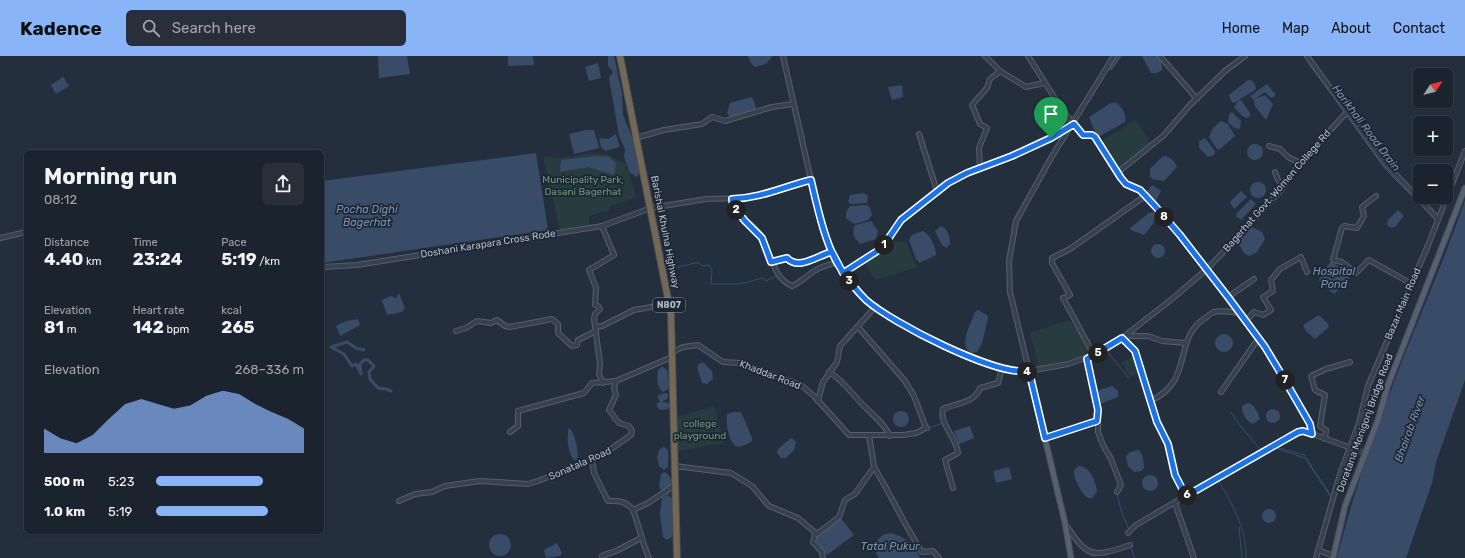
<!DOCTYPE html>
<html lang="en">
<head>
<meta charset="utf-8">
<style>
  body { margin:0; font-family:Rubik,sans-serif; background:#282f3a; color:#f1f3f6; height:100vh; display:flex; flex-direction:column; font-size:15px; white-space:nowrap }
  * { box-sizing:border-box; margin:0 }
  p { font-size:13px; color:#a0a4aa }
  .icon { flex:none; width:22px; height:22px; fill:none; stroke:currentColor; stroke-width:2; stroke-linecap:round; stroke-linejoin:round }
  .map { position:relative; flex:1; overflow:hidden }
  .panel { position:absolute; left:24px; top:94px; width:300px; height:384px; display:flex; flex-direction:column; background:#1b232e; border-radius:6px; box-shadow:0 1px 3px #0004,0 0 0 1px #39404a }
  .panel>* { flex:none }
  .needle { width:26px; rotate:54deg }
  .fabs { position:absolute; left:1413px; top:12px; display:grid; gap:8px }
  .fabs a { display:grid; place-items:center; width:40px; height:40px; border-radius:6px; background:#1b232e; box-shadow:0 1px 3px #0004,0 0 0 1px #39404a; font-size:20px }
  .pin { position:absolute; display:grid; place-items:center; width:34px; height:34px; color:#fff; margin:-41px -17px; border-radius:50% 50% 50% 0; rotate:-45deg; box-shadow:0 0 4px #0007 }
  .pin .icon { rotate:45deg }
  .km { position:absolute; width:20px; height:20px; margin:-10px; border-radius:50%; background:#222; color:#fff; font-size:11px; line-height:20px; text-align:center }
  .round { display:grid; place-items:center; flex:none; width:42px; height:42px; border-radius:6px; background:#282f3a }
  .overview { display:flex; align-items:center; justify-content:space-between; height:68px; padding:0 20px }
  h1 { font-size:22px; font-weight:700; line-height:30px }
  .metrics { display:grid; grid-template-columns:repeat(3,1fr); gap:6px; height:68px; padding:4px 20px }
  .metrics div { display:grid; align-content:center }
  .metrics b { font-size:17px; font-weight:700 }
  .metrics small { font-size:11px; font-weight:400 }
  .metrics p { font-size:11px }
  .chart { height:112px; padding:8px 20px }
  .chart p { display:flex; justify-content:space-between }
  .chart svg { width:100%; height:72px; margin-top:4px; fill:#8ab4f8; opacity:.7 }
  ul { padding:0 20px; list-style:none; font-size:13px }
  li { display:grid; grid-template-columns:64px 48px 1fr; align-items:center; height:30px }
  li i { height:10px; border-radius:5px; background:#8ab4f8 }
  header { display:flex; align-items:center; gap:24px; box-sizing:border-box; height:56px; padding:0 20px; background:#8ab4f8; color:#111 }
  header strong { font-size:19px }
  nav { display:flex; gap:22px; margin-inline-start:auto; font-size:14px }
  .search { width:280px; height:36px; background:#282f3a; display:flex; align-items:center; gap:10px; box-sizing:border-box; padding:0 14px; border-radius:6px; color:#a0a4aa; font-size:15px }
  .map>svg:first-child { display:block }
</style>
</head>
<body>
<header>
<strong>Kadence</strong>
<div class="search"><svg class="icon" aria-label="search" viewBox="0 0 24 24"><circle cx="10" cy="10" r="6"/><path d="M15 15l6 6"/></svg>Search here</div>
<nav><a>Home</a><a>Map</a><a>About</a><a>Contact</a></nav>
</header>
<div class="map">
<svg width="1465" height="502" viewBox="0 0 1465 502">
  <rect width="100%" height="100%" fill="#242f3e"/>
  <!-- green -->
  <g fill="#263c3f">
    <path d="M1135 64 1152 88 1118 114 1100 86Z"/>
    <path d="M592 97 609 99 626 108 636 141 611 150 609 154 589 160 590 172 560 174 543 100 560 102Z"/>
    <path d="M891 185 906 186 917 211 876 224 863 206 885 192Z"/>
    <path d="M1069 264 1081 279 1090 298 1086 300 1039 311 1030 277Z"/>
    <path d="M1138 297 1146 311 1130 322 1122 307Z"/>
    <path d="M714 350 724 387 678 395 677 361Z"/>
  </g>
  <!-- water -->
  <g fill="#394c67">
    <path d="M378 0H407L410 18 379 22Z"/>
    <path d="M508 0H533L534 9 508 10Z"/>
    <path d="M608 0H614L622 38 623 59 634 86 640 116 637 121 630 117 624 101 625 93 619 80 609 22 613 16 608 10Z"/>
    <path d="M748 0H772V1L766 8 755 11 751 7Z"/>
    <path d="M1142 0H1158L1162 8V14L1157 17H1151Z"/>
    <path d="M598 7 601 22 589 25 585 11Z"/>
    <path d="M63 21 69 30 56 38 51 29Z"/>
    <path d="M1248 24 1253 25 1256 32 1255 34 1234 47 1231 45 1229 39Z"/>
    <path d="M1267 28 1275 38V40L1271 42 1265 36 1255 43 1265 39 1273 48 1266 64 1255 50 1254 44 1250 40Z"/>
    <path d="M902 29 903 41 892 44 888 31Z"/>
    <path d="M752 41 755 48 756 55 731 62 727 57 730 47Z"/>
    <path d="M1239 44 1242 45 1250 57V60L1247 62 1242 60 1234 51Z"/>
    <path d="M1111 47H1117C1122 52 1127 58 1125 66L1100 80 1094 74 1089 61Z"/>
    <path d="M1232 56 1241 65 1240 73 1234 72 1228 66 1229 58Z"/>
    <path d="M1221 65 1228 68 1235 80 1220 93H1217L1209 81 1213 72Z"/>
    <path d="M586 74H594L599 92 574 98 569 78Z"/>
    <path d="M616 78 620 91 605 95 601 91 599 82 608 83Z"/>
    <path d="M1205 82 1215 95 1214 99 1208 101 1199 92V85Z"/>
    <circle cx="1255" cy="96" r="8"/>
    <path d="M536 97 548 174 322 207V125Z"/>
    <path d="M597 100 609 101 616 107 614 119 588 111 560 116 561 104Z"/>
    <path d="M1166 100 1174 105 1177 111 1164 125 1152 123 1150 120V113L1162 101Z"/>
    <circle cx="1258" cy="134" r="8"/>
    <path d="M1152 129 1161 135 1155 147 1145 138Z"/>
    <path d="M1241 135 1247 141 1234 153 1230 146Z"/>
    <path d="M864 137 868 140 867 147 851 148 848 146 850 139Z"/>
    <path d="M1251 143 1256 148 1241 164 1236 160 1237 157Z"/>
    <path d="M1465 144V324L1436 406 1432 427 1406 502H1337C1352 442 1372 383 1394 326 1417 265 1444 206 1465 144Z"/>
    <path d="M867 149 870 152 872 159 868 164 854 168 846 162V156L850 150Z"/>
    <path d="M1398 154 1403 159V161L1395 171 1391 172 1387 169 1388 164Z"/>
    <path d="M1154 156 1156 159 1153 168 1144 179 1131 174 1130 172 1149 157Z"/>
    <path d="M871 165 878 175 876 183 860 188C854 182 851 177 855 169Z"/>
    <path d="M941 170C948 173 950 181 950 188L946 192 942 189 935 175Z"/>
    <path d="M1252 171 1262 176 1265 183 1257 196 1249 200 1244 197 1238 187 1246 175Z"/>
    <path d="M923 175C930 178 936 191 936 199L920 207 916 203 909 184 912 179Z"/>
    <circle cx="1158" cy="195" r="7"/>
    <path d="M1331 206 1349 217V223L1334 238 1324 230 1319 224 1328 209Z"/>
    <path d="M399 237 405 252 402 256 387 259 382 244 391 240 396 242Z"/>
    <path d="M978 254 987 259 988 262 982 287 977 296 971 297C958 289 971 268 975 256Z"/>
    <path d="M1319 259 1328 268 1329 271 1315 283 1306 275 1303 269Z"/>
    <path d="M358 263 360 269 340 280 336 270 346 265Z"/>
    <circle cx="1224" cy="287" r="9"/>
    <path d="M700 307H704L712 315 713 323 707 328 702 327 697 311Z"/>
    <path d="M662 310 667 314 670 332 663 336C656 331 657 322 658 314Z"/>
    <path d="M1112 330 1118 335V341L1100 348 1097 344 1096 338 1099 334Z"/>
    <path d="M665 337 668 338V342L662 346 669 347 670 349 668 353 660 354 657 351V347L660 346 657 340Z"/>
    <path d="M1248 347C1255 349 1258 356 1260 363L1253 368C1246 365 1242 358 1242 350Z"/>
    <circle cx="1273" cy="360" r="7"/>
    <circle cx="901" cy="363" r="8"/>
    <path d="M733 356H740L742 358 752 382V385C747 388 741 392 735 390 728 381 726 370 727 358Z"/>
    <path d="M970 370 974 382 959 388 954 375Z"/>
    <path d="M569 372C575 376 580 399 576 405 568 401 566 380 569 372Z"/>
    <path d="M791 382 796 386 794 394 786 402H781L777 397 778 393Z"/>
    <path d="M664 391 668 394V411L664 414 659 410 657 401 660 393Z"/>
    <path d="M1139 394 1143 401 1144 412 1141 415 1134 416 1128 410 1126 401 1130 396Z"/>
    <path d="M1079 410C1090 410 1096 426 1097 436L1092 442H1088C1081 437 1073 422 1074 414Z"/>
    <path d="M1009 411 1012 423 996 427 993 415Z"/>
    <path d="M665 416C673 421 674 434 667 439L662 437 659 430 661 418Z"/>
    <circle cx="1150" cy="427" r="8"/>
    <path d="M668 439 673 444 672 481 667 484 663 481 660 458 662 441Z"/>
    <circle cx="1269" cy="460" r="7"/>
    <path d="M840 461 854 479 827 499 814 481Z"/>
    <path d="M890 477C902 479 918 490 920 502H879L876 497V485L883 479Z"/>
    <circle cx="500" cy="489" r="11"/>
    <path d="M557 487 562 497 560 500 546 502 544 494Z"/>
  </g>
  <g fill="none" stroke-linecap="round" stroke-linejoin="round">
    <!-- stream -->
    <g stroke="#394c67" stroke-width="1">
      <path d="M1308 7 1342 52"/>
      <path d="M1349 52 1390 110"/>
      <path d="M1352 66 1386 114 1433 161"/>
      <path d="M1409 130 1420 141"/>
      <path d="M1421 141 1437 158"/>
      <path d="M743 164 748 169"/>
      <path d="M1247 168 1251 163"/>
      <path d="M665 214 695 207H699L702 210 709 209 712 214 711 228H740L763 222 766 225 778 219"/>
      <path d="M1106 294 1129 322"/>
      <path d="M1231 356 1241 371 1263 396"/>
      <path d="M929 372 943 367"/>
      <path d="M1276 391 1304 399 1332 441"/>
      <path d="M1275 392 1305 402 1332 443"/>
      <path d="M1217 423C1232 447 1247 473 1246 502"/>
      <path d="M488 424 507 425"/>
      <path d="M1117 438 1121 454 1129 474"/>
      <path d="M1239 471 1242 502"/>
      <path d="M1130 490 1135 502"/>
      <path d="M1085 495 1093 500 1099 499"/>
    </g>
    <!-- canal -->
    <g stroke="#394c67" stroke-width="3">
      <path d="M1111 13 1120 0"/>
      <path d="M364 294 356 292 347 286 331 291 344 298 352 310 356 308 361 318 360 308 364 304H368L374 310 369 316 370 323 378 332 386 333 391 335"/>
    </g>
    <defs>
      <g id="minor">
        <path d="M985 0 1000 15 1026 31 1044 27"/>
        <path d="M1028 0 1063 55 1083 79 1094 80 1121 122 1126 127 1140 134 1155 150 1181 179 1228 241 1265 291 1283 321 1309 368 1312 378"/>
        <path d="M1114 0 1051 102 1016 165 1009 205 1010 236 1029 315 1068 308 1094 299 1122 282 1172 243 1207 213 1230 189 1281 134 1300 107 1347 56"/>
        <path d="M1160 0 1197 43"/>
        <path d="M1307 0 1383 105 1438 163"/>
        <path d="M919 78 937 135"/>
        <path d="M636 82 664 74 702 68 712 61 725 65 772 51 793 48"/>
        <path d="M1269 90 1280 93 1288 101 1300 107"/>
        <path d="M980 113 979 92 987 72 980 68 972 49 987 32 990 23 999 16"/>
        <path d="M1275 116 1278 124 1284 130"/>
        <path d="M1117 117 1163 80 1190 49 1225 15 1245 0"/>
        <path d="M1376 140 1362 151 1364 160 1357 172 1344 170 1342 172 1333 204 1342 206 1356 217 1369 204 1412 228"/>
        <path d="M732 143C735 161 754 167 762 181 771 198 773 222 792 230 803 225 807 219 816 214 822 210 830 209 837 206"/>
        <path d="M602 170 614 199 589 214 596 232 595 249 598 250 600 253 595 258 594 263 600 307 599 318 603 327"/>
        <path d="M0 182 26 176"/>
        <path d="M771 206 787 202C799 215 818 199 832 196"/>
        <path d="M322 211 357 209 602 170 651 152 706 143 748 142 768 138 784 131 811 124 783 0"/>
        <path d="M843 217 882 192 901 164 948 127 967 117 1034 90 1072 69"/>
        <path d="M1228 241 1254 223"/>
        <path d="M1246 265 1254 256 1263 259 1271 254 1263 241 1273 235 1271 224 1280 213 1301 201 1307 216"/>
        <path d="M595 271 602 270 634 254 669 248"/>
        <path d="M858 271 905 325 914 340 926 372H927"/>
        <path d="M456 275 466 272 477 265 491 267 497 264 505 270 510 271 552 263 558 268V277L572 290 577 289 578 284 596 275"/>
        <path d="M1124 280H1148L1162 285 1186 287"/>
        <path d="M1122 282 1135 295 1157 366 1168 388 1175 419 1186 440"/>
        <path d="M672 296 683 291 698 289 723 306 740 307 801 329 814 340 849 379H903L916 377 926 372"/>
        <path d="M1094 299 1063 242 1070 239 1052 207V202L1070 193 1145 140"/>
        <path d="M1087 303 1098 354V376L1103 389 1111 403 1121 429 1117 436"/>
        <path d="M829 316C843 324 852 338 863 349 872 358 885 368 890 380"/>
        <path d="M1221 336 1258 283"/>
        <path d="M818 345 823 326 837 306 840 290 876 250"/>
        <path d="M1150 345C1195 325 1172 284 1204 263 1207 261 1211 257 1214 256 1222 254 1231 256 1239 257"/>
        <path d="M510 376 518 370V355L584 337 592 327 616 325"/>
        <path d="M1045 382 1097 365"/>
        <path d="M1325 383 1326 374 1320 370 1325 339 1315 334 1311 320 1326 313 1350 306"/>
        <path d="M592 404 594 417 608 445C619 445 625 444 633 454"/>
        <path d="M675 410 731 417 752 430 769 450 798 462 817 478 839 461 845 444 855 438 874 411 869 379"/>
        <path d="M874 411C891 439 904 468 922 496L933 495 939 502"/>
        <path d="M953 432 945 404 958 397C957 382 939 368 943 353 957 347 975 347 980 332L998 327 1002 312"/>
        <path d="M399 445 415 438 432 436 445 430 480 425 528 428 538 425 604 398 631 379 632 375 629 370 619 367 609 354 616 339 614 332 616 325 672 301"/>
        <path d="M1175 447 1194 502"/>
        <path d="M1066 469C1088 502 1092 502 1130 489"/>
        <path d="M1128 477 1136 469 1216 422 1301 376H1307L1365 397"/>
        <path d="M815 478 813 486 822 496 823 502"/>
        <path d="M1318 494 1334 500"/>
        <path d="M602 500C607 497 613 497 618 494 626 490 633 486 641 482"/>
        <path d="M649 502C642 486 639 470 633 454L648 447 675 429"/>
        <path d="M1316 502 1340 418 1359 367 1368 330 1429 187 1465 95"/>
      </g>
      <g id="major">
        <path d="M811 124C817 150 826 191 841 213 848 224 857 235 866 244 892 267 996 320 1029 315L1065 467 1071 502"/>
        <path d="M1333 502 1345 450 1378 364 1388 329 1465 132"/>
      </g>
      <path id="highway" d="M620 0 671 258 677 502"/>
    </defs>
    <!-- minor casing -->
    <use href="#minor" stroke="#565f6c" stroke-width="6"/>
    <!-- major casing -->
    <use href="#major" stroke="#414a57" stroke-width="7"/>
    <!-- highway casing -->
    <use href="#highway" stroke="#434c59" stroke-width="8"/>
    <!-- minor -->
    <use href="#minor" stroke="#38414e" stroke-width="4"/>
    <!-- major -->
    <use href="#major" stroke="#56606e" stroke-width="5"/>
    <!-- highway -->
    <use href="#highway" stroke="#746855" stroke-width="6"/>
  </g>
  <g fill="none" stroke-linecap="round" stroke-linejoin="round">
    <defs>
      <path id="route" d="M1051 82 1012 100 967 117 948 127 901 164 882 192 843 217 832 196C818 199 799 215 787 202L771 206 762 182 745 165 733 150 732 143C761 142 783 131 811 124 817 150 826 192 841 213 848 224 857 235 866 244 892 267 995 320 1029 315L1045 382 1097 365 1098 354 1087 303 1122 282 1135 295 1157 366 1168 388 1175 419 1186 440 1298 376 1303 375 1312 378 1310 368 1283 321 1265 291 1228 241 1180 179 1155 150 1140 134 1126 128 1121 122 1095 81 1092 79H1083L1074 68 1051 82"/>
    </defs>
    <!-- route casing -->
    <use href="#route" stroke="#fff" stroke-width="8"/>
    <!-- route -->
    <use href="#route" stroke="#1a73e8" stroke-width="5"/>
  </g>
  <g text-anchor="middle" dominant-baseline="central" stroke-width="3.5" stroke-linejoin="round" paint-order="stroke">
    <!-- shield labels -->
    <rect fill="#1d2633" stroke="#878f9c" stroke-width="1" x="653" y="242" width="32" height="14" rx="3"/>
    <g font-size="9" font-weight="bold" fill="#b4bcc9">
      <text x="669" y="249">N807</text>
    </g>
    <!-- park labels -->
    <g font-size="10" fill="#6b9a76" stroke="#1d2633">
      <text x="583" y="124">Municipality Park,<tspan x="583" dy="12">Dasani Bagerhat</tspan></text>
      <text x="700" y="368">college<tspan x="700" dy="12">playground</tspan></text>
    </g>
    <!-- street labels -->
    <g font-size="10" fill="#b4bcc9" stroke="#1d2633">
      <text transform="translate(1277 135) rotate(-49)">Bagerhat Govt. Women College Rd</text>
      <text transform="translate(665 176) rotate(79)">Barishal Khulna Highway</text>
      <text transform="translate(488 188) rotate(-9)">Doshani Karapara Cross Rode</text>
      <text transform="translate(1403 248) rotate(-67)">Bazar Main Road</text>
      <text transform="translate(770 319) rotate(21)">Khaddar Road</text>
      <text transform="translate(1365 367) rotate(-70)">Doratana Monigonj Bridge Road</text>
      <text transform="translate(580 408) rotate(-24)">Sonatala Road</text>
    </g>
    <!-- water labels -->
    <g font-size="11" font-style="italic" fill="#7c92b1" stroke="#1d2633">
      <text transform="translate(1366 72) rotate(53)">Harikhali Road Drain</text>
      <text x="367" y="153">Pocha Dighi<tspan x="367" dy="13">Bagerhat</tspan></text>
      <text x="1334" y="215">Hospital<tspan x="1334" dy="13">Pond</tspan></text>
      <text transform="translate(1410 373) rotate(-70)">Bhairab River</text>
      <text x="890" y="490">Tatal Pukur</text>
    </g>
  </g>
</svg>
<div class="fabs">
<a><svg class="needle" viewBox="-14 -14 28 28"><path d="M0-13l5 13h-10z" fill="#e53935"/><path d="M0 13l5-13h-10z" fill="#a0a4aa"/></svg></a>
<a>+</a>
<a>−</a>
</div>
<div class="pin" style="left:1051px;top:82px;background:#1e9e55"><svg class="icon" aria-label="arrive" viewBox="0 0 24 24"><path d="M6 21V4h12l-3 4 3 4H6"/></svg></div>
<b class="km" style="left:884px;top:189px">1</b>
<b class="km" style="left:736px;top:154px">2</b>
<b class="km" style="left:849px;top:225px">3</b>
<b class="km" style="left:1027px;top:316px">4</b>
<b class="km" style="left:1098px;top:297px">5</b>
<b class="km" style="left:1187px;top:439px">6</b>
<b class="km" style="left:1285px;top:324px">7</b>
<b class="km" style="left:1164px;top:161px">8</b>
<section class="panel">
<div class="overview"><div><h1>Morning run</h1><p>08:12</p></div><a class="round"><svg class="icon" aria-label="share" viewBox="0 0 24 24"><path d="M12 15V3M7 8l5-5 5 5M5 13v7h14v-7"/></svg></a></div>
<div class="metrics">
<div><p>Distance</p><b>4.40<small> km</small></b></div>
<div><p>Time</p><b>23:24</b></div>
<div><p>Pace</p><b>5:19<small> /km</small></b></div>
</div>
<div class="metrics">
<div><p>Elevation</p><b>81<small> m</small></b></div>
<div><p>Heart rate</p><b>142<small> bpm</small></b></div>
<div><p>kcal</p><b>265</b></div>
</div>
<div class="chart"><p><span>Elevation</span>268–336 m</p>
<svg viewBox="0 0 160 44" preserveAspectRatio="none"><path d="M0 44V29L10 35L20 38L30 33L40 23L50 14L60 11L70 14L80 17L90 15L100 9L110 6L120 8L130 14L140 19L150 23L160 29V44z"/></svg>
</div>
<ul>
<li><b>500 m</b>5:23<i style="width:72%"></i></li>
<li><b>1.0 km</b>5:19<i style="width:76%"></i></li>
</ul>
</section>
</div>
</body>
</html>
